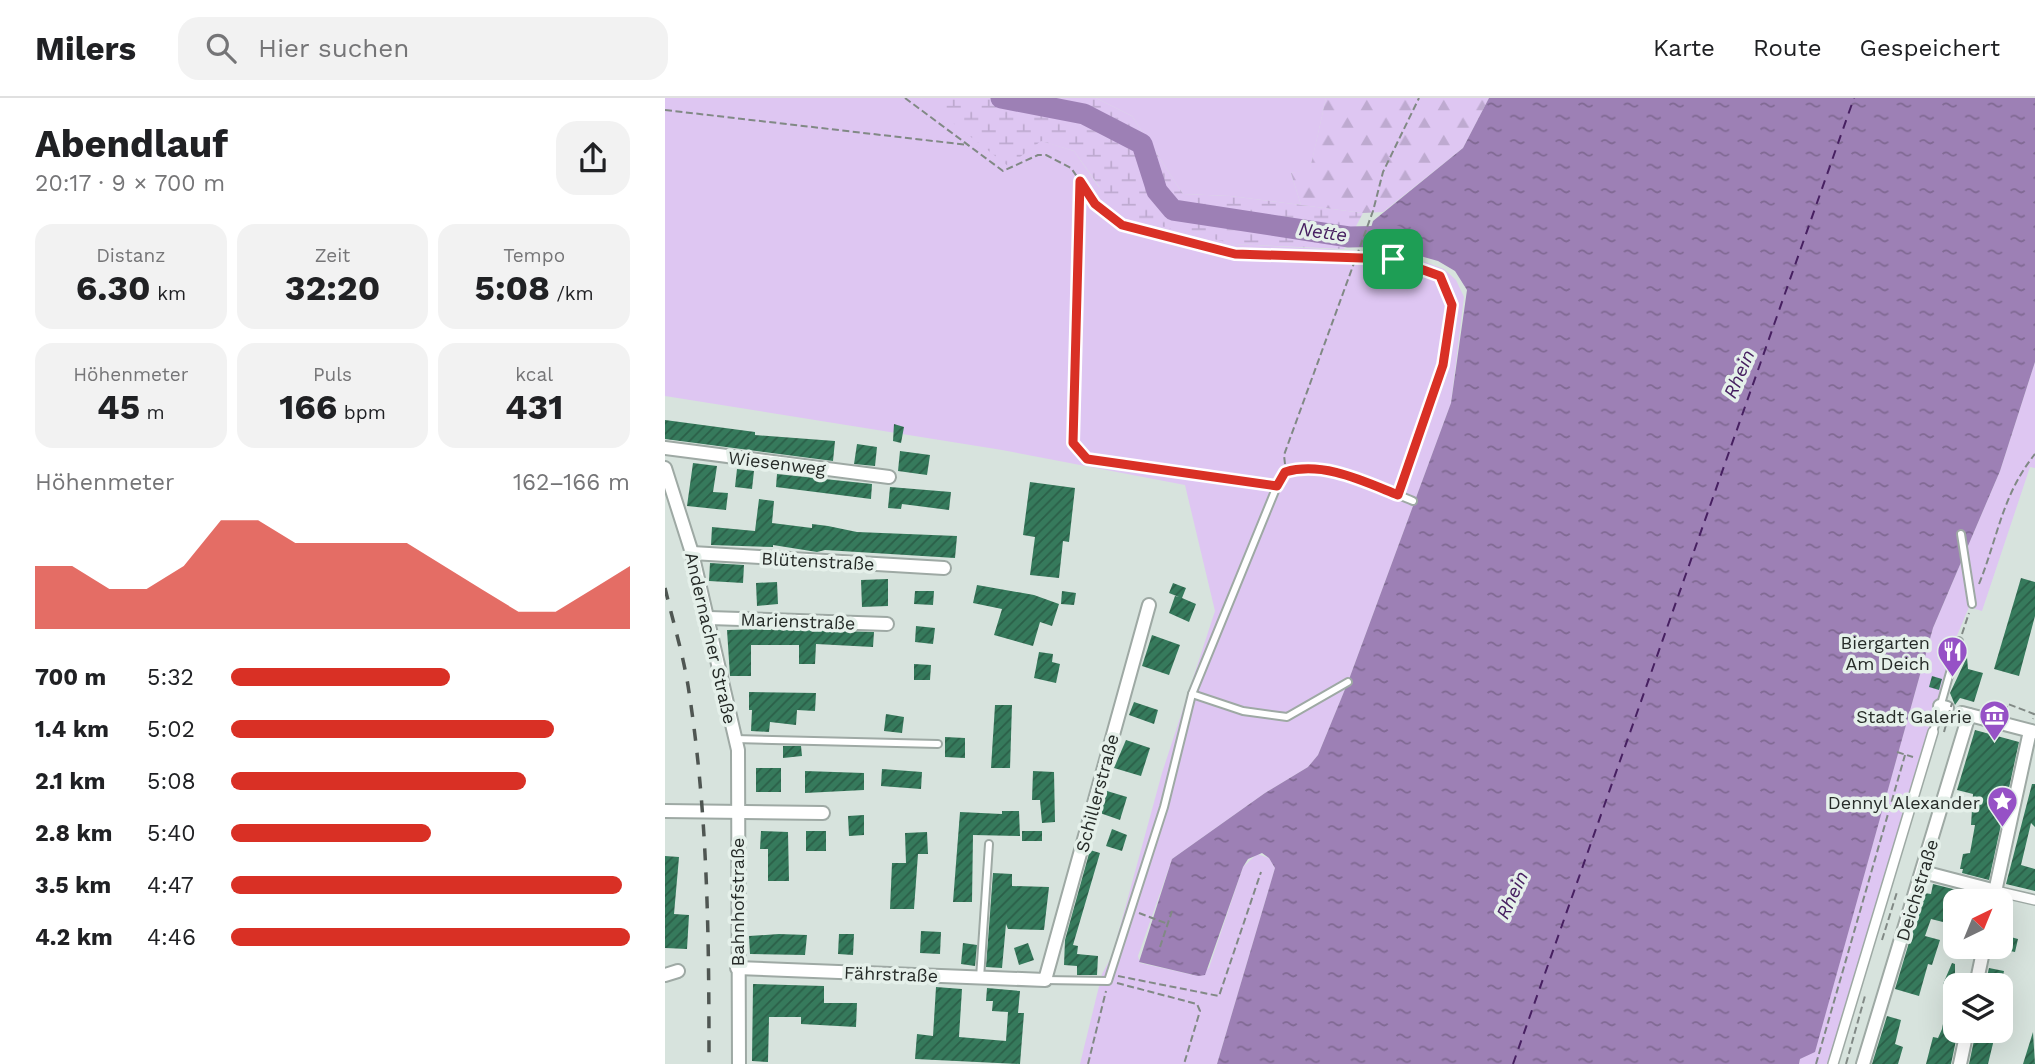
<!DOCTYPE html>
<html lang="de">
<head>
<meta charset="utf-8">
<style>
  body { margin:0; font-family:"Work Sans",sans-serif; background:#f2f2f2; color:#202124; height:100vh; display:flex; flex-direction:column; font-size:26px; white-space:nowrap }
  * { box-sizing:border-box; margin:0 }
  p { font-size:23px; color:#757577 }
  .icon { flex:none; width:38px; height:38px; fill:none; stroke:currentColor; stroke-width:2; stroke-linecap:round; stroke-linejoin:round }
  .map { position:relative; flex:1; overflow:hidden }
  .panel { display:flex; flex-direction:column; background:#fff; width:665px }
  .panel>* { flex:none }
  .needle { width:46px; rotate:43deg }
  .fabs { position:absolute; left:1278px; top:791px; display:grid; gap:14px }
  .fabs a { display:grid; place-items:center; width:70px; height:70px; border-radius:14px; background:#fff; box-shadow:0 7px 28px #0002; font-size:35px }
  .pin { position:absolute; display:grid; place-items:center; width:60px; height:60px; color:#fff; margin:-30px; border-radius:14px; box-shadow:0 4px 10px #0006 }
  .round { display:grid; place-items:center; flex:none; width:74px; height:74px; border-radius:21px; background:#f2f2f2 }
  .summary { display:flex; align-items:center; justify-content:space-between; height:119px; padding:0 35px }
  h1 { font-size:38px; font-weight:700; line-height:52px }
  .figures { display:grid; grid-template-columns:repeat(3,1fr); gap:10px; height:119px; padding:7px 35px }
  .figures div { display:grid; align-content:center; border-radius:18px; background:#f2f2f2; text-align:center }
  .figures b { font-size:35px; font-weight:700 }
  .figures small { font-size:19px; font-weight:400 }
  .figures p { font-size:19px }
  .chart { height:196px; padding:14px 35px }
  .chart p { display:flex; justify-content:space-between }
  .chart svg { width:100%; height:126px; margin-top:7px; fill:#d93025; opacity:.7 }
  ul { padding:0 35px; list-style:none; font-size:23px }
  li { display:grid; grid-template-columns:112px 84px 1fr; align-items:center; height:52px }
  li i { height:18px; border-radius:9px; background:#d93025 }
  header { display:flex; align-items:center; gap:42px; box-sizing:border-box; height:98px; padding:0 35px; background:#fff; border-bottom:2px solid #e0e0e0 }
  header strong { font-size:33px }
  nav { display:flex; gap:38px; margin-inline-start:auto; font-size:24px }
  .search { width:490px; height:63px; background:#f2f2f2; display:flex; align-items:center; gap:18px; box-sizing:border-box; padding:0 24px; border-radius:21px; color:#757577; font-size:26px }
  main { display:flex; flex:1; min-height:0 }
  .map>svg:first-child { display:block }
</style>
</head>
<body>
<header>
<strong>Milers</strong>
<div class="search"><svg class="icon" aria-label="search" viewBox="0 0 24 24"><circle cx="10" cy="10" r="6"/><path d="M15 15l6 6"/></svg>Hier suchen</div>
<nav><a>Karte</a><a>Route</a><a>Gespeichert</a></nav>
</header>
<main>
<section class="panel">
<div class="summary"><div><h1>Abendlauf</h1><p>20:17 · 9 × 700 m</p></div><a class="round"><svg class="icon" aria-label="share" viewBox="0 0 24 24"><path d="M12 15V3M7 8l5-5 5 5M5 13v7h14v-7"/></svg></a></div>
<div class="figures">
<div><p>Distanz</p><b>6.30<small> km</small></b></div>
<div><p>Zeit</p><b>32:20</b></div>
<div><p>Tempo</p><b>5:08<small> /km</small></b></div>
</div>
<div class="figures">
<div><p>Höhenmeter</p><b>45<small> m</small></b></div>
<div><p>Puls</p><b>166<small> bpm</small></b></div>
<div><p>kcal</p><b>431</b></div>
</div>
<div class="chart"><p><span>Höhenmeter</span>162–166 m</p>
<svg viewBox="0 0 160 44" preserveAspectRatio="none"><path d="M0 44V22L10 22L20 30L30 30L40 22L50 6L60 6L70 14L80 14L90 14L100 14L110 22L120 30L130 38L140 38L150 30L160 22V44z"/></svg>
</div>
<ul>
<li><b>700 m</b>5:32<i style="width:55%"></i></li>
<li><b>1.4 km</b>5:02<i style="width:81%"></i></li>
<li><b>2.1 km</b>5:08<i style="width:74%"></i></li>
<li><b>2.8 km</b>5:40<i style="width:50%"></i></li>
<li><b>3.5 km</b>4:47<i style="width:98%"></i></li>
<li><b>4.2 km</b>4:46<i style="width:100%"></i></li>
</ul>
</section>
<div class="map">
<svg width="1370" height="966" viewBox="0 0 1370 966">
  <defs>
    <pattern id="forest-firs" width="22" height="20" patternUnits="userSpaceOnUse" patternTransform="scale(1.75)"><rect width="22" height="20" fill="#dec6f2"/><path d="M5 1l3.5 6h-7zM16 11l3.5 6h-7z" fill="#beaad0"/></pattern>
    <pattern id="wetland-marsh" width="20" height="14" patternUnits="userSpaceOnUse" patternTransform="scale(1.75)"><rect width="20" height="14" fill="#dec6f2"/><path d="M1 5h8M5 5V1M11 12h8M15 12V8" fill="none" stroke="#beaad0"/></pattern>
    <pattern id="water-ripples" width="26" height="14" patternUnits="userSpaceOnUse" patternTransform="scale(1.75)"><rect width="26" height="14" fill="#9d80b5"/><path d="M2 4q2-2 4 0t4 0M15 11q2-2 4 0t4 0" fill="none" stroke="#806993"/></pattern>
    <pattern id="building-hatch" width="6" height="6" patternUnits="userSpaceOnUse" patternTransform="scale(1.75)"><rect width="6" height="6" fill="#367a5c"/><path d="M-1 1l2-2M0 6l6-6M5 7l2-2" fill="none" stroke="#2b5f48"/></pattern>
  </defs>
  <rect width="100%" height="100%" fill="#d7e3dd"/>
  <!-- green -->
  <g fill="#dec6f2">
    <path d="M0 0H256L272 10 409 53 434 89 569 146 715 154 760 164 779 171 791 182 799 199 786 305 683 584 653 657 643 669 600 695 507 761 473 858 475 865 533 878 544 870 578 769 592 756 604 760 610 770 552 966H415L437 876 447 858 497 675 550 513 520 387 337 352 0 298Z"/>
    <path d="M431 0H661L645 72 626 75 636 107 565 98 518 96 467 18Z"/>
    <path d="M1370 264V370L1365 369 1317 513 1304 509 1291 540 1258 666 1165 966H1134L1135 961 1150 953 1268 530 1335 373Z"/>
  </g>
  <!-- forest -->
  <path fill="url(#forest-firs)" d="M661 0H824L798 50 718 114 698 115 636 107 626 75 645 71Z"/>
  <!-- wetland -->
  <path fill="url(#wetland-marsh)" d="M256 0H431L467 18 518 96 565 98 698 115 679 151 569 146 455 118 409 53 376 43 343 68Z"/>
  <!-- water -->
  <path fill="url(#water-ripples)" d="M824 0H1370V264L1335 373 1268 530 1150 954 1135 961 1134 966H552L610 770 604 760 597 755 583 761 578 769 540 877 533 878 474 864 507 761 600 695 643 669 653 657 683 584 786 305 802 192 790 173 773 163 702 143 708 123 798 50Z"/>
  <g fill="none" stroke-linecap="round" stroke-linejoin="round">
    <!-- river -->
    <path stroke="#9d80b5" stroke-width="21" d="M336 0 419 16 477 46 492 93 508 112 684 139 731 138"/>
    <!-- ferry -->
    <path stroke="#472061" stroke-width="2" stroke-dasharray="9 7" stroke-linecap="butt" d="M848 966 1189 0"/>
  </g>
  <!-- building -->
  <g fill="url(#building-hatch)">
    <path d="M0 322 90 334V337L170 343 168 363 0 341Z"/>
    <path d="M229 326 239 329 236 345 228 343Z"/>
    <path d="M192 346 212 349 210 368 189 366Z"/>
    <path d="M235 353 265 357 262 377 233 373Z"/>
    <path d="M28 365 52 368 48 394 63 395 61 412 22 408Z"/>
    <path d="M72 371 89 373 87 391 70 389Z"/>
    <path d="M112 376 207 386 206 401 111 389Z"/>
    <path d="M365 384 410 390 404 444 398 443 394 480 365 477 370 439 358 437Z"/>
    <path d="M225 389 286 394 284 412 237 406 236 411 223 410Z"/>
    <path d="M94 401 109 403 107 425 147 430V426L163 428 192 434 292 438 290 460 160 452 152 454 108 447V449L46 447 47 429 90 433Z"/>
    <path d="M45 465 79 467 78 485 44 483Z"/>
    <path d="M1356 480 1370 484V518L1354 578 1329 571Z"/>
    <path d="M223 481V508L197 509 196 482Z"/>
    <path d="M112 484 113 506 92 508 91 485Z"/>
    <path d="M508 485 521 490 517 500 531 506 524 524 504 515 510 498 514 499 504 495Z"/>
    <path d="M312 487 369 497 394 506 387 528 375 524 368 548 329 537 337 511 308 505Z"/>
    <path d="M250 493H269L268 507 249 506Z"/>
    <path d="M397 493 411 495 409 507 396 506Z"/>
    <path d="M251 528 270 530 268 546 250 544Z"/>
    <path d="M99 531 209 534 208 549 151 546 150 566H134V547H86V578H65L62 532Z"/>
    <path d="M487 537 515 547 504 577 477 568Z"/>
    <path d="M374 554 388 556 387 564 395 566 391 585 369 580Z"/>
    <path d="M1302 559 1303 571 1318 575 1309 604 1295 600 1290 607 1285 595Z"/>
    <path d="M249 566 266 567 265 582H249Z"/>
    <path d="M1267 578 1277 581 1274 592 1264 589Z"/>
    <path d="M84 594 151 595 150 613 132 612 131 627 105 624 104 634 86 633 87 612H84Z"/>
    <path d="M469 604 493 612 489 626 464 617Z"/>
    <path d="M330 607H347L345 670H326Z"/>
    <path d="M221 616 239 619 237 635 219 633Z"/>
    <path d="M1310 632 1354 644 1324 782 1297 775 1298 771H1295L1298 756 1305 755 1310 727H1306L1308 696 1292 692Z"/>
    <path d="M280 639 300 640V660L280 659Z"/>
    <path d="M461 642 485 650 476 678 449 670Z"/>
    <path d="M118 648H136L137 658 118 660Z"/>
    <rect x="91" y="670" width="25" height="24"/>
    <path d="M217 671 257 674 256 691 216 688Z"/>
    <path d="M140 673 199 675V692L140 695Z"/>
    <path d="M368 673 389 674 390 724 377 725 375 702H367Z"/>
    <path d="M1367 686H1370V729L1366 725 1356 767 1370 771V793L1341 786Z"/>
    <path d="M442 693 462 699 455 722 435 715Z"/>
    <path d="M337 713H354L355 738 308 737 307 804H288L295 714 337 716Z"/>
    <path d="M199 717V737L184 738 183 718Z"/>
    <path d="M447 731 462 737 457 753 441 748Z"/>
    <path d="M96 733 123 734 124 783H103V751H95Z"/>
    <rect x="141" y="733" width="20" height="20"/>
    <rect x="357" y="733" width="20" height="10"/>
    <path d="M262 734 263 756H253L249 811H225L227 765H241L240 735Z"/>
    <path d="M425 752 435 755 408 847 413 848 412 856 433 858 432 877H412V868L399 867 400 842Z"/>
    <path d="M0 758 14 759 9 816 24 817 22 851 0 850Z"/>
    <path d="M328 775 347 776V788L384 789 379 832 343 831 341 826 337 870 321 869Z"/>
    <path d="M1268 786 1320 799 1319 803H1290V827L1266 821 1260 838 1275 842 1267 867 1263 866 1254 898 1230 891 1259 795 1266 796Z"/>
    <path d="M1337 804 1348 806 1342 838 1353 841 1350 854 1335 851Z"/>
    <path d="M256 833 276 834 275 856 255 855Z"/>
    <path d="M114 836 142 837 140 857 85 856 84 838Z"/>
    <path d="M174 836H189L188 857 173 856Z"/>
    <path d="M298 845 312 847 310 868 296 866Z"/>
    <path d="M363 845 369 862 354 867 349 850Z"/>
    <path d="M1287 865 1290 866V877L1303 880 1302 887H1290V933H1293L1286 966H1261L1268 939 1273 940 1277 931 1283 901 1278 900 1281 887 1278 886Z"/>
    <path d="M1324 870 1339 873 1336 887H1320Z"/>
    <path d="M88 886 159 888V905H192L191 929 136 926V919H104L103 964 87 963Z"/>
    <path d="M271 889 297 891 294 939 341 943 343 914 327 913 328 903H321L322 890 355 893 353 915H359L355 966 250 961 252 936 268 938Z"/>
    <path d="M1222 918 1236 922 1230 946 1238 949 1233 966H1207Z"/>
    <path d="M1311 933H1331L1323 966H1304Z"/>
    <path d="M1368 934 1370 966H1358Z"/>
  </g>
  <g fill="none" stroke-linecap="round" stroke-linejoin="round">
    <defs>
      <g id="service">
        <path d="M1296 436 1307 506"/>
        <path d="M527 596 578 613 622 619 683 584"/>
        <path d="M1268 634 1294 543"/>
        <path d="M70 641 273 646"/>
        <path d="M315 880 324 746"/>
        <path d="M380 882 443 883 499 709 527 596 612 388 620 375C663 362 709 387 748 403"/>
      </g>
      <g id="pedestrian">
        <path d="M1331 793 1370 802"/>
        <path d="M1168 966 1268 634"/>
      </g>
      <g id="minor">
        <path d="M0 350 224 379"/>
        <path d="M0 370 27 455 73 652 74 966"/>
        <path d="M27 455 279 470"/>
        <path d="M44 520 222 526"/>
        <path d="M1275 608 1282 610"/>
        <path d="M1297 615 1370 634"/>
        <path d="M0 713 158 715"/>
        <path d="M1258 774 1331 793"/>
        <path d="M1328 803 1365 633"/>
        <path d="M72 870 380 882 484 507"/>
        <path d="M0 877 13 873"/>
        <path d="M1311 887 1319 849"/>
        <path d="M1198 966 1304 617"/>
        <path d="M1295 966 1302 933"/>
      </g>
    </defs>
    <!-- service casing -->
    <use href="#service" stroke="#9ea9a4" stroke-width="10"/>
    <!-- pedestrian casing -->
    <use href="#pedestrian" stroke="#9ea9a4" stroke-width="12"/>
    <!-- minor casing -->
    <use href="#minor" stroke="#9ea9a4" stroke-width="16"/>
    <!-- path -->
    <g stroke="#818985" stroke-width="2" stroke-dasharray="7 3.5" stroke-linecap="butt">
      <path d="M240 0 338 73 373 57H381L406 70 431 106 457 127 570 156 728 161 775 178 787 207 778 267 737 387"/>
      <path d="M0 12 303 47"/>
      <path d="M415 84 408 345 422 361 601 387"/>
      <path d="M620 366 619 357 708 113 718 74 754 0"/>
      <path d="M1314 486C1333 439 1337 397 1370 356"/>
      <path d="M1297 536 1304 515"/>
      <path d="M1340 615 1343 606 1369 616 1368 621"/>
      <path d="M1279 634 1282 623"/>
      <path d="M1232 654 1248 659"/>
      <path d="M474 815 503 826"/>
      <path d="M1217 842 1232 794"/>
      <path d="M495 849 507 813"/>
      <path d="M453 878 554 898 596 774"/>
      <path d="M452 885 532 906 535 913 519 966"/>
      <path d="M423 966 441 893"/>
      <path d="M1151 966 1240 657"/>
      <path d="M1181 966 1200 898"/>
    </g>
    <!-- service -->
    <use href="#service" stroke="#fff" stroke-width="6"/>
    <!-- pedestrian -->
    <use href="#pedestrian" stroke="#fff" stroke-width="9"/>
    <!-- minor -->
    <use href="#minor" stroke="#fff" stroke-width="12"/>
    <!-- rail -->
    <path stroke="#4f5652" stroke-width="3.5" stroke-dasharray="12 12" stroke-linecap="butt" d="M0 490C8 524 19 559 24 594 43 717 44 842 44 966"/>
    <!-- path-bridge -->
    <path stroke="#818985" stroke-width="2" stroke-dasharray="7 3.5" stroke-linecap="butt" d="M1283 619 1287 605"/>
  </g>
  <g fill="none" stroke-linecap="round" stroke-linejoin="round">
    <defs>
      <path id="route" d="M415 83 430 106 457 127 570 156 728 161 775 178 787 207 778 267 733 397C698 383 658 363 620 374L612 388 422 361 408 345Z"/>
    </defs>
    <!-- route casing -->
    <use href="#route" stroke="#fff" stroke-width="14"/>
    <!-- route -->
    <use href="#route" stroke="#d93025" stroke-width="9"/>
  </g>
  <!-- icons -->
  <defs>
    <symbol id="restaurant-pin" viewBox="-11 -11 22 30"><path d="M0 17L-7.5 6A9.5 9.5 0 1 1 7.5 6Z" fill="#9651c6" stroke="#e5f0ea"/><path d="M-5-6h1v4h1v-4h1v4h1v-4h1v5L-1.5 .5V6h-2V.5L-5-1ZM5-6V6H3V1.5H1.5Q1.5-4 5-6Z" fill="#fff"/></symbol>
    <symbol id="museum-pin" viewBox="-11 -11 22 30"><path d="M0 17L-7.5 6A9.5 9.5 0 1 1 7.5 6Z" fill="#9651c6" stroke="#e5f0ea"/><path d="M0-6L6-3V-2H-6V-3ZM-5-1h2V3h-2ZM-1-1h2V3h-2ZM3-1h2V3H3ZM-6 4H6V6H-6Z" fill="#fff"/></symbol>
    <symbol id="sight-pin" viewBox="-11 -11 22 30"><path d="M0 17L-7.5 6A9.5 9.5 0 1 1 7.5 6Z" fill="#9651c6" stroke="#e5f0ea"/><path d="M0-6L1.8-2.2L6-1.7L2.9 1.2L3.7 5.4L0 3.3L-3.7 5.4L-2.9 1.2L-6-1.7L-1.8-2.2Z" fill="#fff"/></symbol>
  </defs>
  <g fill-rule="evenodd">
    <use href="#restaurant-pin" x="1270" y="536" width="35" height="47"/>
    <use href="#museum-pin" x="1312" y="600" width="35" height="47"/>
    <use href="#sight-pin" x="1320" y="686" width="35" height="47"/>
  </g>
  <g text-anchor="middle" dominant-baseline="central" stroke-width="7" stroke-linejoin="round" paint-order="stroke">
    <!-- street labels -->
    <g font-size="18" fill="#262b28" stroke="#e5f0ea">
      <text transform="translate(112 365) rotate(7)">Wiesenweg</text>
      <text transform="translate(153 463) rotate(3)">Blütenstraße</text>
      <text transform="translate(133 523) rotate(2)">Marienstraße</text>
      <text transform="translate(46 540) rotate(77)">Andernacher Straße</text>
      <text transform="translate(432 695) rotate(-75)">Schillerstraße</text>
      <text transform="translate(1252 792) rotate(-73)">Deichstraße</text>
      <text transform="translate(72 804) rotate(-90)">Bahnhofstraße</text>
      <text transform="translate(226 876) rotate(2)">Fährstraße</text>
    </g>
    <!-- poi labels -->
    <g font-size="18" fill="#262b28" stroke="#e5f0ea" text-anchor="end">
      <text x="1265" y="544">Biergarten<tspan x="1265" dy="21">Am Deich</tspan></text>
      <text x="1307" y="618">Stadt Galerie</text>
      <text x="1315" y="704">Dennyl Alexander</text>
    </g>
    <!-- water labels -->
    <g font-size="19" font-style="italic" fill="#472061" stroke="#e5f0ea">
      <text transform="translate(658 134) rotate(8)">Nette</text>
      <text transform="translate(1074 276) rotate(-67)">Rhein</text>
      <text transform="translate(847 797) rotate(-65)">Rhein</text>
    </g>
  </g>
</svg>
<div class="fabs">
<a><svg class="needle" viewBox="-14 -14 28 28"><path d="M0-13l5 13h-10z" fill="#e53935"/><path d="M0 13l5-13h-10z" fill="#757577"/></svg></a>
<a><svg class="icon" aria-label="layers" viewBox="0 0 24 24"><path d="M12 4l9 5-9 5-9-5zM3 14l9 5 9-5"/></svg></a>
</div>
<div class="pin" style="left:728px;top:161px;background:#1e9e55"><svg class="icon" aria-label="arrive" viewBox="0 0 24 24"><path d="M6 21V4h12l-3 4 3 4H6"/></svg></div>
</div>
</main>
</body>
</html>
